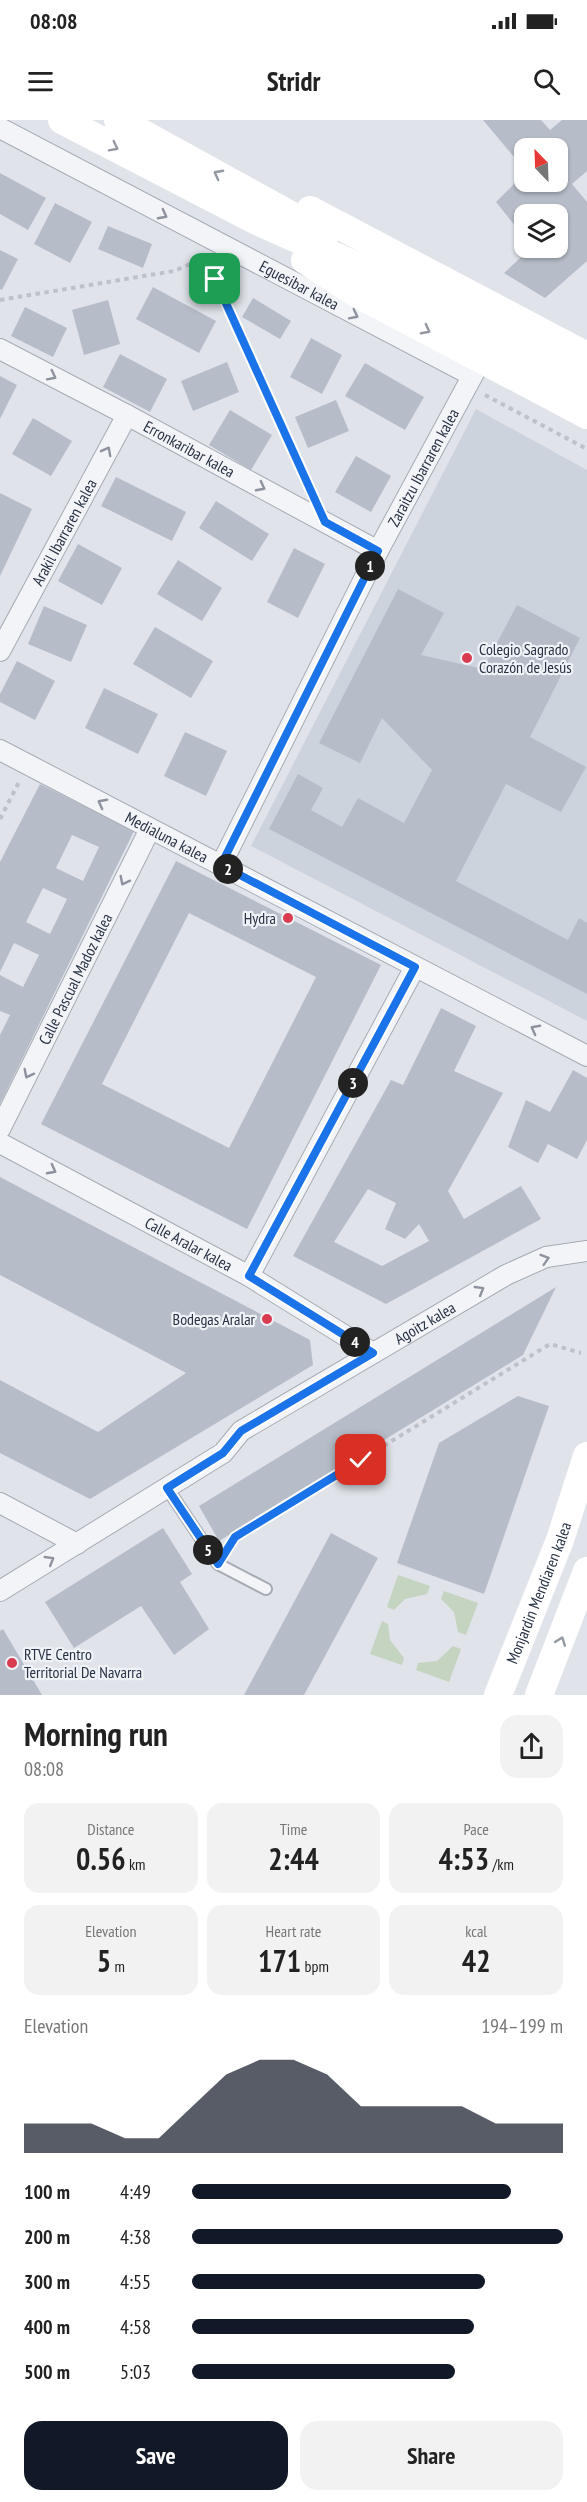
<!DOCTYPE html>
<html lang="en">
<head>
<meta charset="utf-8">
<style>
  body { margin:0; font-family:"PT Sans Narrow",sans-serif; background:#f2f2f2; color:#222; height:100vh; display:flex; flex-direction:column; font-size:22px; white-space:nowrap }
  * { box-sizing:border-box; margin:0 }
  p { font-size:20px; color:#767676 }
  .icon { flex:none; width:33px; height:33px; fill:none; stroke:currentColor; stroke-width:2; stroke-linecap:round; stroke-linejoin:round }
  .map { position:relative; height:1575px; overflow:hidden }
  .side { display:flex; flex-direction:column; background:#fff; flex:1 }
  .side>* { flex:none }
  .needle { width:39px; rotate:337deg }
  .fabs { position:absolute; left:514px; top:18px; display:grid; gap:12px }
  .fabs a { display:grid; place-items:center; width:54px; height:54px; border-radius:12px; background:#fff; box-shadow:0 2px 4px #0004; font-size:30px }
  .pin { position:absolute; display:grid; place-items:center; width:51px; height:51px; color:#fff; margin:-26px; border-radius:12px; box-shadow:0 3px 9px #0006 }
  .km { position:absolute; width:30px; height:30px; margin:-15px; border-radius:50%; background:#222; color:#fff; font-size:16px; line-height:30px; text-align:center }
  .round { display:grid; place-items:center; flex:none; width:63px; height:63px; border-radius:18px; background:#f2f2f2 }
  .head { display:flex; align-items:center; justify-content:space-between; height:102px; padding:0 24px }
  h1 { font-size:33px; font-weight:600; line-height:45px }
  .stats { display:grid; grid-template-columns:repeat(3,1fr); gap:9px; height:102px; padding:6px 24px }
  .stats div { display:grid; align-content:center; border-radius:15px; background:#f2f2f2; text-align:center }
  .stats b { font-size:30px; font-weight:600 }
  .stats small { font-size:16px; font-weight:400 }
  .stats p { font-size:16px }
  .chart { height:168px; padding:12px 24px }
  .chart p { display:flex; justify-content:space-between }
  .chart svg { width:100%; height:108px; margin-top:6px; fill:#111827; opacity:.7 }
  .button { display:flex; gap:12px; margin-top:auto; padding:12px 24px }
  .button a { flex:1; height:69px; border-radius:18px; background:#111827; color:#fff; font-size:24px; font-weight:600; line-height:69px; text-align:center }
  .button a+a { background:#f2f2f2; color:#222 }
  ul { padding:0 24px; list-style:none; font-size:20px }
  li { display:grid; grid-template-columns:96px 72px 1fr; align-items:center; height:45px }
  li i { height:15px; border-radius:8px; background:#111827 }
  .status { display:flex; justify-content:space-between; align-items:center; height:42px; padding:0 30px; background:#fff; direction:ltr }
  .status svg { height:16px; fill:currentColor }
  header { display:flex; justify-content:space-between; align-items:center; height:78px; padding:0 24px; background:#fff; font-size:27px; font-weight:600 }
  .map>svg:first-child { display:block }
</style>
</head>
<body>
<div class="status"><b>08:08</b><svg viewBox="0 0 49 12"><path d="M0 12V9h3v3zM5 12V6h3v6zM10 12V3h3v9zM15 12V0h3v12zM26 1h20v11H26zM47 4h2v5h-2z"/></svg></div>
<header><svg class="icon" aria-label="menu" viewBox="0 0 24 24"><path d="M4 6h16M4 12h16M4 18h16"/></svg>Stridr<svg class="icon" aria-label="search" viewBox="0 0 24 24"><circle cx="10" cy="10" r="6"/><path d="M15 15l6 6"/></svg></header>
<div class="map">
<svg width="587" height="1575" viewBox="0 0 587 1575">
  <rect width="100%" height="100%" fill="#e0e4ea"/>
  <!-- built -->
  <path fill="#cdd3dc" d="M476 289 587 350V901L251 726Z"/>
  <!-- green -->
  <g fill="#c5d4c0">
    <path d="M398 1455 430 1466 427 1474 405 1479 394 1490 387 1487Z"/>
    <path d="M444 1471 478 1483 466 1515 458 1512 454 1492 441 1479Z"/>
    <path d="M382 1501 388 1504 390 1520 404 1538 402 1545 370 1534Z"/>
    <path d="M453 1526 461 1529 449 1562 416 1550 418 1543 437 1541Z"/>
  </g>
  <!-- building -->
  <g fill="#b6bdc8" fill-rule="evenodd">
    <path d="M483 0H541L550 10 562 0H587V51L572 64 587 82V141L545 178 504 153 531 128H558V94H525V118L496 82 525 53V62H558V28H525V50Z"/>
    <path d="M0 53 46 78 28 110 0 94Z"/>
    <path d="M55 83 92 102 70 143 34 124Z"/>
    <path d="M108 106 152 124 143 148 98 129Z"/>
    <path d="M0 130 18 139 2 170 0 169Z"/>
    <path d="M153 167 216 201 199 233 136 199Z"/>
    <path d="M253 178 291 201 280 219 242 197Z"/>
    <path d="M108 180 120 224 84 235 72 190Z"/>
    <path d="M25 187 67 208 53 237 11 216Z"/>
    <path d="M311 218 342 235 322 274 290 257Z"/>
    <path d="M120 234 167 259 150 292 103 267Z"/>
    <path d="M227 242 239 272 193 291 181 261Z"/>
    <path d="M365 243 424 277 405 310 345 276Z"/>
    <path d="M0 256 17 265 0 299Z"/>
    <path d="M336 280 349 311 308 328 295 297Z"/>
    <path d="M230 290 272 315 251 350 209 325Z"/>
    <path d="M33 298 72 321 51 356 12 334Z"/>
    <path d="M356 336 391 356 371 392 335 372Z"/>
    <path d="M116 357 186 392 172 421 101 386Z"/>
    <path d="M0 373 32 389 0 456Z"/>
    <path d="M216 381 269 414 252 441 199 408Z"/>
    <path d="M78 424 122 448 102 485 58 461Z"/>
    <path d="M294 428 325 444 298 498 267 482Z"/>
    <path d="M178 440 222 468 202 501 157 474Z"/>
    <path d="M398 469 444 493 421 535 483 549 517 485 580 518 530 617 586 647 561 692 506 664 456 761 568 820 579 798 587 803V874L269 709 298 654 323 668 311 690 342 707 358 678 404 703 432 650 382 598 360 643 319 623Z"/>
    <path d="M44 486 87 505 71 542 28 524Z"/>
    <path d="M155 507 213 541 191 578 133 544Z"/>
    <path d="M17 541 55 561 35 600 0 582V574Z"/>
    <path d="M104 568 158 594 138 634 85 608Z"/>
    <path d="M185 612 227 631 206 676 164 656Z"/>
    <path d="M40 664 134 711 0 984V915L10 895 0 891V855L23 867 39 835 14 823 0 852V742ZM72 715 99 727 83 761 56 748ZM43 768 67 779 50 814 26 802Z"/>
    <path d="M176 741 381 845 247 1109 41 1004ZM189 793 316 857 229 1028 102 964Z"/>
    <path d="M441 888 476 906 454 951 503 973 448 1071 464 1099 521 1066 541 1099 386 1184 293 1136 391 960 403 965ZM368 1069 396 1083 385 1109 405 1119 419 1104 429 1121 382 1146 334 1122Z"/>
    <path d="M573 950 587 958V1020L577 1039 548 1024 538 1043 508 1027 526 980 550 992Z"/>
    <path d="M0 1057 310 1220 313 1245 90 1379 0 1333V1260L98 1312 186 1253 0 1155Z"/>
    <path d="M556 1167 523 1235 219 1421 199 1386Z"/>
    <path d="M518 1276 549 1286 484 1474 397 1443 439 1323Z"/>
    <path d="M163 1408 192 1454 180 1462 209 1509 174 1535 141 1486 74 1528 45 1482Z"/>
    <path d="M331 1413 378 1438 304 1575H244Z"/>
    <path d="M3 1509 42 1575H0V1511Z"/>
  </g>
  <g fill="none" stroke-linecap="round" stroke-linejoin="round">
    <defs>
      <path id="lane" d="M167 1368 218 1444 266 1469"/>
      <g id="street">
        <path id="s1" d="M0 8 471 255"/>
        <path id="s2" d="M0 229 127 295 378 431"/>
        <path id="s3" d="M0 531 127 295"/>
        <path id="s4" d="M0 630 587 936"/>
        <path id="s5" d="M221 745 378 431 481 240"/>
        <path id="s6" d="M0 1009 150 709"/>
        <path id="s7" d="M0 1023 249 1156 373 1233"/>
        <path d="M249 1156 415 847"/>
        <path d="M0 1383 77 1424"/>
        <path id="s8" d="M0 1471 223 1333 241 1311 506 1155 546 1137 587 1131"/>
      </g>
    </defs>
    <!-- lane casing -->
    <use href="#lane" stroke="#a5abb5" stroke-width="14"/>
    <!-- street casing -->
    <use href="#street" stroke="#a5abb5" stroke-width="22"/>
    <!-- path -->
    <g stroke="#bec1c9" stroke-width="4" stroke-dasharray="4.5 4.5" stroke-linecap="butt">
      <path d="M211 142 215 159 310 369"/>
      <path d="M0 180 174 151 204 138"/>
      <path d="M485 275 587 329"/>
      <path d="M0 699 19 662"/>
      <path d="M227 1429 235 1417 550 1224 581 1233"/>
    </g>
    <!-- lane -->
    <use href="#lane" stroke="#f3f4f8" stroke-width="10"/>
    <!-- street -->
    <use href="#street" stroke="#f3f4f8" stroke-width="20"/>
    <!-- secondary -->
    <g stroke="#fff" stroke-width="28">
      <path d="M62 0 255 100 359 147 587 266"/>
      <path d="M118 0 325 114"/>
      <path d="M310 90 587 236"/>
      <path d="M305 140 356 173 587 295"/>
      <path id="s9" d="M498 1575 560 1420 587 1336"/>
      <path d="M539 1575 587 1451"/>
    </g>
  </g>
  <!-- one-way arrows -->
  <defs><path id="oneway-chevron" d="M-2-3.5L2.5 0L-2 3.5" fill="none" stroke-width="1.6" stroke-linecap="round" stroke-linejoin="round" transform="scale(1.5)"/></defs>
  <g stroke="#9398a1">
    <use href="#oneway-chevron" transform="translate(114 27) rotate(27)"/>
    <use href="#oneway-chevron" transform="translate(218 54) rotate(-152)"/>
    <use href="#oneway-chevron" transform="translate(426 210) rotate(28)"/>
    <use href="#oneway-chevron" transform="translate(561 1521) rotate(-69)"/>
  </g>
  <g stroke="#8d929e">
    <use href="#oneway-chevron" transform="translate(163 95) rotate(28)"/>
    <use href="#oneway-chevron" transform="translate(354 195) rotate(27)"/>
    <use href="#oneway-chevron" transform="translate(52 256) rotate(27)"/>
    <use href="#oneway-chevron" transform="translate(107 331) rotate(-62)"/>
    <use href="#oneway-chevron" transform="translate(261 367) rotate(28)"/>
    <use href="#oneway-chevron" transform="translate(102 683) rotate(-152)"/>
    <use href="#oneway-chevron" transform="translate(124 761) rotate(117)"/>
    <use href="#oneway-chevron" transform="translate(535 909) rotate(-152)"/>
    <use href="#oneway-chevron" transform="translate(28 954) rotate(117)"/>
    <use href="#oneway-chevron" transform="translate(52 1050) rotate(28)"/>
    <use href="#oneway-chevron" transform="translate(545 1139) rotate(-17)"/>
    <use href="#oneway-chevron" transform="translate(480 1170) rotate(-30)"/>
    <use href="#oneway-chevron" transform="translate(50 1440) rotate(-31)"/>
  </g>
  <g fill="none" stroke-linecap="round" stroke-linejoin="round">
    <defs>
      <path id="route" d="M215 159 325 402 378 431 221 745 415 847 249 1156 373 1233 241 1311 223 1333 167 1368 218 1444 235 1417 361 1340"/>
    </defs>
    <!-- route casing -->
    <use href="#route" stroke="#fff" stroke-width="12"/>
    <!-- route -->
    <use href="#route" stroke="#1a73e8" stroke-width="8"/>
  </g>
  <!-- markers -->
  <g fill="#d93b51" stroke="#eff3f7" stroke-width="2">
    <circle cx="467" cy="538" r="6"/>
    <circle cx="288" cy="798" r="6"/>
    <circle cx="267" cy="1199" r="6"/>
    <circle cx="12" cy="1543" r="6"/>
  </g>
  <g text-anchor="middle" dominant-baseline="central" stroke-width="4.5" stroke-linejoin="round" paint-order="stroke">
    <!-- street labels -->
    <g font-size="16" fill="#273143" stroke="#eff3f7">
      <text stroke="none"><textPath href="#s1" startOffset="338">Eguesibar kalea</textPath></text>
      <text stroke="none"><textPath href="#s2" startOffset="214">Erronkaribar kalea</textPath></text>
      <text stroke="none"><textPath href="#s5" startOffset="446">Zaraitzu Ibarraren kalea</textPath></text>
      <text stroke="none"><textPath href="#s3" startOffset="135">Arakil Ibarraren kalea</textPath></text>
      <text stroke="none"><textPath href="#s4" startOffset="188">Medialuna kalea</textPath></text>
      <text stroke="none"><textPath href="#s6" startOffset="168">Calle Pascual Madoz kalea</textPath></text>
      <text stroke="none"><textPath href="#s7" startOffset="214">Calle Aralar kalea</textPath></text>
      <text stroke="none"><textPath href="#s8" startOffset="504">Agoitz kalea</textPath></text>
      <text stroke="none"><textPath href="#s9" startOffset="110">Monjardin Mendiaren kalea</textPath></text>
    </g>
    <!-- poi labels -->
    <g font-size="16" fill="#273143" stroke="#eff3f7" text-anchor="start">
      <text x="479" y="529">Colegio Sagrado<tspan x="479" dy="18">Corazón de Jesús</tspan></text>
      <text x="276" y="798" text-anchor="end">Hydra</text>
      <text x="255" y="1199" text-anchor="end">Bodegas Aralar</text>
      <text x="24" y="1534">RTVE Centro<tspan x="24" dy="18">Territorial De Navarra</tspan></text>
    </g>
  </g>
</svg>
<div class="fabs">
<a><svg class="needle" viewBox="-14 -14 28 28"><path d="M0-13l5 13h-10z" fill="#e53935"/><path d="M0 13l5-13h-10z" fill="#767676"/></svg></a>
<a><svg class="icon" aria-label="layers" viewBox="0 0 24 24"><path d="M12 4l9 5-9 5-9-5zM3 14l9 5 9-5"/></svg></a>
</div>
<div class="pin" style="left:215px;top:159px;background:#1e9e55"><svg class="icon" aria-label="arrive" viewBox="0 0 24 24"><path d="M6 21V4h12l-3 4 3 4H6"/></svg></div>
<div class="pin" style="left:361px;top:1340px;background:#d93025"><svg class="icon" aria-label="check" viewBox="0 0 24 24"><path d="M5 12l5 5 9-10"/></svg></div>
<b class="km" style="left:370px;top:446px">1</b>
<b class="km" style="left:228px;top:749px">2</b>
<b class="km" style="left:353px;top:963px">3</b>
<b class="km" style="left:355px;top:1222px">4</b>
<b class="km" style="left:208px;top:1430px">5</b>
</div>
<section class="side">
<div class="head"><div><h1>Morning run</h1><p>08:08</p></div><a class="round"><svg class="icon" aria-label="share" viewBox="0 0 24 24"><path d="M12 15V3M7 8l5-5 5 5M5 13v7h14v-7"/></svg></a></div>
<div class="stats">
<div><p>Distance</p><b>0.56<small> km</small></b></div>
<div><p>Time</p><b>2:44</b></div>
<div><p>Pace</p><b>4:53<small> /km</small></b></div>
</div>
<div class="stats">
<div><p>Elevation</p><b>5<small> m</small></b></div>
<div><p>Heart rate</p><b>171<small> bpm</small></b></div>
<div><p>kcal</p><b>42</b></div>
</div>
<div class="chart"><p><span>Elevation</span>194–199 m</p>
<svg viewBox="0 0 160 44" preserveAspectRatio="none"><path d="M0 44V32L10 32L20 32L30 38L40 38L50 25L60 12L70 6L80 6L90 12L100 25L110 25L120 25L130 25L140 32L150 32L160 32V44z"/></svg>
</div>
<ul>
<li><b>100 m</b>4:49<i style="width:86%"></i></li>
<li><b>200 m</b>4:38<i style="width:100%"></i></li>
<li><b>300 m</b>4:55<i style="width:79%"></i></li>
<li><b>400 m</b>4:58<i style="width:76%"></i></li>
<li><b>500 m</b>5:03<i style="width:71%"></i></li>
</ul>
<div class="button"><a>Save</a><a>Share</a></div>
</section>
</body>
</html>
